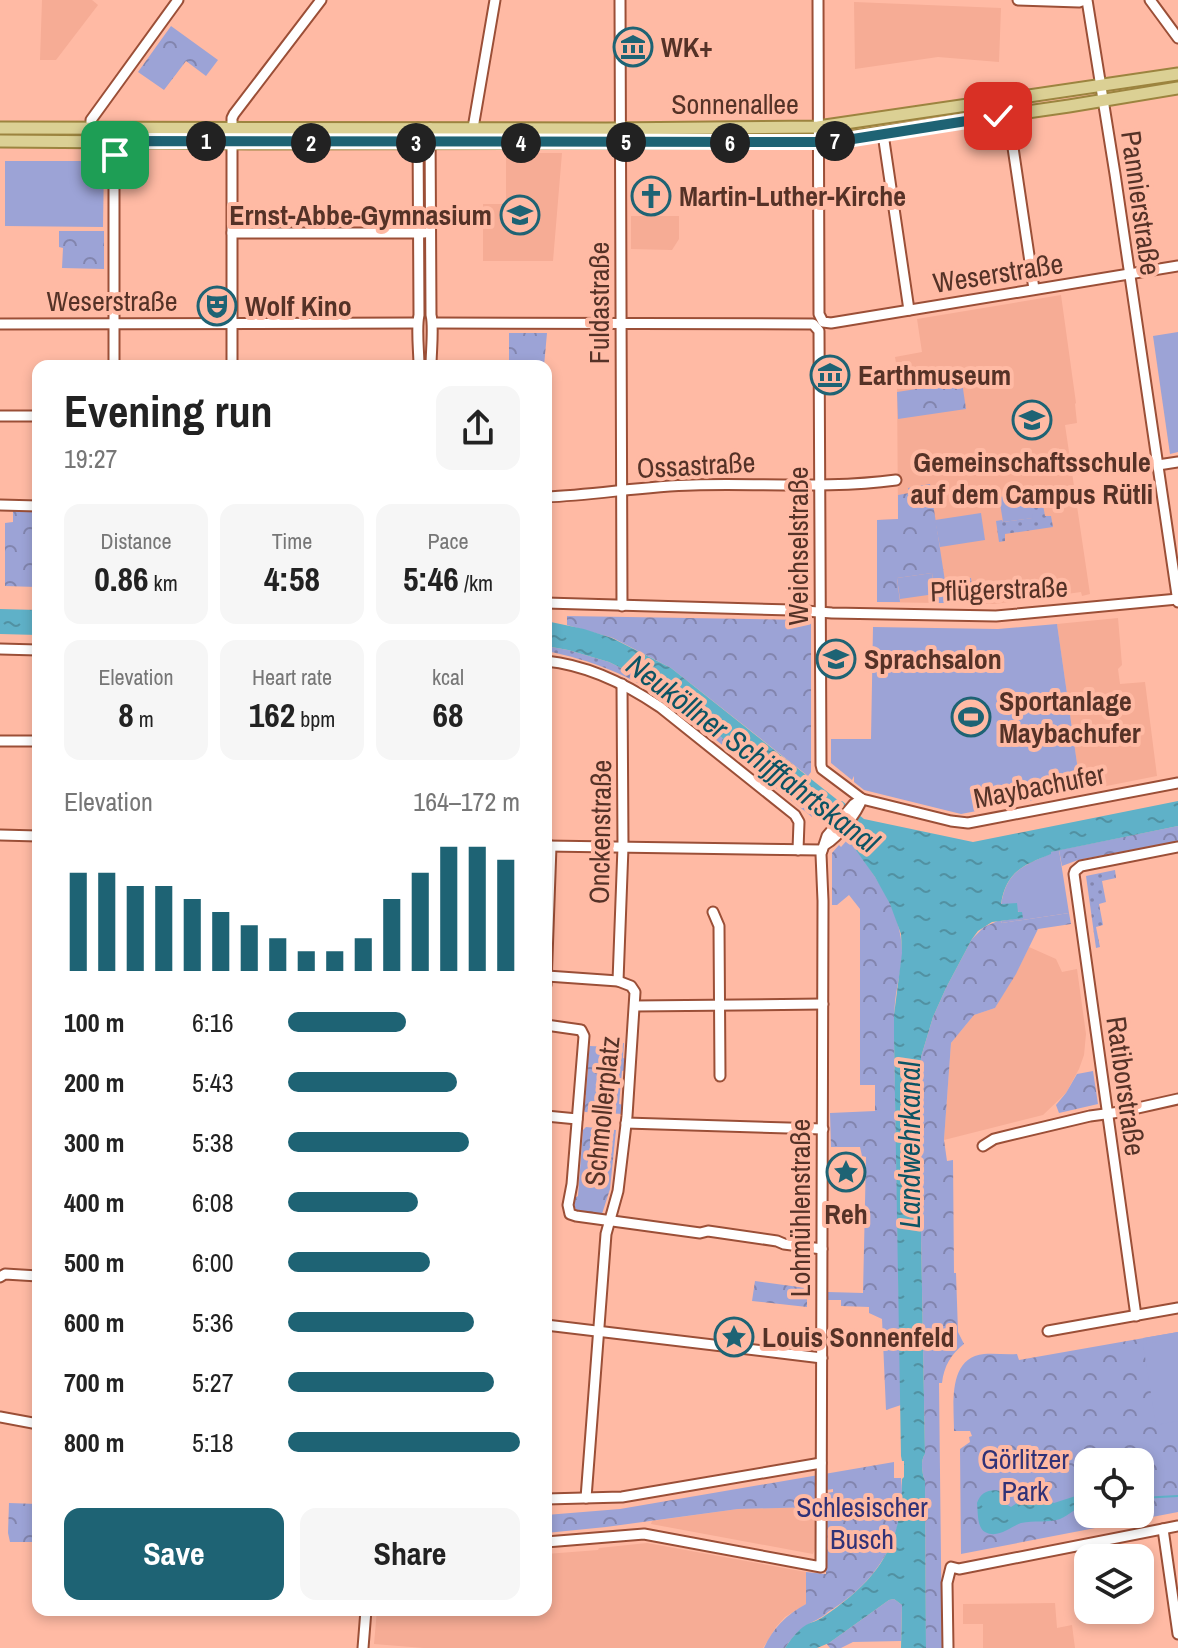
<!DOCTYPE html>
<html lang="en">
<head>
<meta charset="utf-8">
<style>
  body { margin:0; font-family:"Archivo Narrow",sans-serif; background:#f6f6f6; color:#222; height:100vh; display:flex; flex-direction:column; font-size:30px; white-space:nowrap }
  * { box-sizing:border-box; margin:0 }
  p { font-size:26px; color:#767676 }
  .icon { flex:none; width:44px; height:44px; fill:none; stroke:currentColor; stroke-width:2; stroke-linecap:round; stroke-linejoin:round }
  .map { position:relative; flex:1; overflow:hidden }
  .sheet { position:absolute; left:32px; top:360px; width:520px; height:1256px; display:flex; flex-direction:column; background:#fff; border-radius:16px; box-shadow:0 4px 12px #0003 }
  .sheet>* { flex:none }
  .fabs { position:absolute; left:1074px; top:1448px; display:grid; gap:16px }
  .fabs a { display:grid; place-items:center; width:80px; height:80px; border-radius:16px; background:#fff; box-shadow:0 4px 12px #0003; font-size:40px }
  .pin { position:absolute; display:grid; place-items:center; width:68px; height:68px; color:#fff; margin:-34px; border-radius:16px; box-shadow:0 4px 12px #0006 }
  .km { position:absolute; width:40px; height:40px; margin:-20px; border-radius:50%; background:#222; color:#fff; font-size:22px; line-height:40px; text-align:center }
  .round { display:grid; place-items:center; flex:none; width:84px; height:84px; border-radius:16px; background:#f6f6f6 }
  .head { display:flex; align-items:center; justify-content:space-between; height:136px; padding:0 32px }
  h1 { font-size:44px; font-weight:700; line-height:60px }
  .metrics { display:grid; grid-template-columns:repeat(3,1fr); gap:12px; height:136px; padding:8px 32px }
  .metrics div { display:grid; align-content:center; border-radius:16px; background:#f6f6f6; text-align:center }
  .metrics b { font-size:34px; font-weight:700 }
  .metrics small { font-size:22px; font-weight:400 }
  .metrics p { font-size:22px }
  .chart { height:224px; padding:16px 32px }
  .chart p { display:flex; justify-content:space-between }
  .chart svg { width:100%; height:144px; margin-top:8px; stroke:#1e6374; stroke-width:6 }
  .action { display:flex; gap:16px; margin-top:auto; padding:16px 32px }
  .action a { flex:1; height:92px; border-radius:16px; background:#1e6374; color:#fff; font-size:32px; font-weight:700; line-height:92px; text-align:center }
  .action a+a { background:#f6f6f6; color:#222 }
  ul { padding:0 32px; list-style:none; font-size:26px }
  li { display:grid; grid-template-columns:128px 96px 1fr; align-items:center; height:60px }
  li i { height:20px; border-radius:10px; background:#1e6374 }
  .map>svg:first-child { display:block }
</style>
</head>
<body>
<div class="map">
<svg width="1178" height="1648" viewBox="0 0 1178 1648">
  <defs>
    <pattern id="grass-dots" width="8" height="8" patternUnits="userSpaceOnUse" patternTransform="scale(2)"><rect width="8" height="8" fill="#9ca3d6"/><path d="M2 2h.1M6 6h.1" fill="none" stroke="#8285ae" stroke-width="1.8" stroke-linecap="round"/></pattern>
    <pattern id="park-crowns" width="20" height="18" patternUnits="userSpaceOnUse" patternTransform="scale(2)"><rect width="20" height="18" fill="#9ca3d6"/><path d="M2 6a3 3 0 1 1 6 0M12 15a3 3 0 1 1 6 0" fill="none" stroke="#8285ae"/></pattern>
    <pattern id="water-ripples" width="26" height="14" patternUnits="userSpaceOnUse" patternTransform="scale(2)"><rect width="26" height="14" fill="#5fb1c8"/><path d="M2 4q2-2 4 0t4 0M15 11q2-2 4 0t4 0" fill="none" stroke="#5191a2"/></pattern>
  </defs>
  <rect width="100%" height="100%" fill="#ffbaa4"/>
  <!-- built -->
  <g fill="#f6ac95">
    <path d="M42 0H92L98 5 56 60H40Z"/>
    <path d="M854 2 1001 8 999 62 938 57 855 69Z"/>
    <path d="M506 153H562L553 261H483V204H506Z"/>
    <path d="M631 216H679V239L672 250 631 249Z"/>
    <path d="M1061 295 1076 403 1075 404 1077 423 1065 425 1090 594 1082 596 1081 592 994 604 877 602V520L898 519 897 381 899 380 895 357 922 352 917 319Z"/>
    <path d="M1118 618 1122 665 1118 669 1120 684 1145 682 1157 776 1081 791 1057 624Z"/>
    <path d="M1029 947 1056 959 1062 972 1077 969 1086 1034 1084 1055 1079 1069 1066 1093 1043 1115 944 1140 951 1043 974 1015 995 1008 1016 973Z"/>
    <path d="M815 1507V1549L813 1554 651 1524 652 1521 738 1509Z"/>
    <path d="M647 1543 806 1572V1604L785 1617 776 1627 763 1648H424L374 1644 377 1610H546V1554L598 1550 599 1548Z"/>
    <path d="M1055 1603 1057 1628 1072 1625 1075 1648H983V1624H963V1604Z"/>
  </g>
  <!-- grass -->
  <g fill="url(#grass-dots)">
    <path d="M1041 493 1045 516H1051L1053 527 1005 534V541L999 542 996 521 1002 520 1003 522 1032 518 1029 495Z"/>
    <path d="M546 646 568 650 609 662 643 679 675 700 815 812V814L812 817 670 703C632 676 592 660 546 651Z"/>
    <path d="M1115 870 1116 878 1102 881 1106 902 1099 904 1103 925 1096 927 1100 947 1096 948 1086 876Z"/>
  </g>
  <!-- park -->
  <g fill="url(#park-crowns)" fill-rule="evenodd">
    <path d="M171 26 218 60 206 76 186 61 164 90 138 72Z"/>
    <path d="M59 231H104V269L62 268 63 248 59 247Z"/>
    <path d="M509 333H547L544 366H509Z"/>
    <path d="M962 382 966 409 898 419 897 392Z"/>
    <path d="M930 484 945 581 971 578 974 603H937L932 573 897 578 900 602H877V520L898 519V495L909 493 908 488Z"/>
    <path d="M13 508H38V593H36V587L5 586V523L13 522Z"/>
    <path d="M567 616 811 620V772L808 776 671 668 613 638 567 625Z"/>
    <path d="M1178 826V841L1078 860 1062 866 1059 850Z"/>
    <path d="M848 839C873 873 904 912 902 957 901 969 898 981 896 994 894 1008 894 1023 894 1038L901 1405 886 1410 882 1319 869 1313V1307L841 1306V1300H828V1292L863 1293 866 1157 862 1156 860 1147H831L830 1113 875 1111V1085H860V909L849 895 837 905H832V853L839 845 841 847Z"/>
    <path d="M1069 913 1071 924 1038 929 1016 974 995 1008 974 1015 951 1043 944 1140 947 1161 953 1160 954 1273H956L958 1332 964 1344C951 1354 944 1366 942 1383H939L942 1648H926L925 1481C922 1473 920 1461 925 1454L919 1124 921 1057 933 1017 946 988 972 939 984 927 1000 920 1002 923Z"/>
    <path d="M612 1043H624L623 1058 626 1059 625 1070 622 1071 619 1104 624 1105 623 1114 585 1112 582 1109V1102H585L586 1095 581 1094V1090H586L588 1069 585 1068 588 1060 590 1046 612 1047Z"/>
    <path d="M1093 1071 1098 1104 1059 1113 1056 1105 1066 1093 1077 1074Z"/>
    <path d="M586 1127 616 1130 610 1189 602 1214 578 1211 573 1206V1199L578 1196 583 1130Z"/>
    <path d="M755 1281 806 1288 805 1298H807V1307L752 1301Z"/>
    <path d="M1178 1332V1512L961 1554 960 1449 970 1442 969 1437 972 1436 970 1431H954C954 1405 947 1358 984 1354 995 1353 1006 1355 1017 1354L1019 1360ZM1088 1462H1140V1514H1088Z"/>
    <path d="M894 1462V1478H901C908 1535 876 1583 828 1612 821 1619 812 1621 804 1627 796 1633 790 1640 785 1648H764C773 1628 786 1615 806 1604V1572L826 1574 827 1493 833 1492V1489L815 1492V1507L738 1509 606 1527 546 1533V1515L620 1509Z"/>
    <path d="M9 1503 38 1504V1542H10L8 1533Z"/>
    <path d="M894 1599 902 1605 901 1641 853 1642 841 1648H830L826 1643H829L889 1600Z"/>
  </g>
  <!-- garden -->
  <g fill="#9ca3d6">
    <path d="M154 53 178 71 164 89 140 72Z"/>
    <path d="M5 161H104L103 227 5 226Z"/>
    <path d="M1178 332V452L1170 454 1153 336Z"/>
    <path d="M1029 493 1033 518 1003 522 999 497Z"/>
    <path d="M981 513 985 540 940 547 935 520Z"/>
    <path d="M932 573 935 594 900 599 897 578Z"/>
    <path d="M1057 624 1081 791 961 814 864 790 854 782V776L852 780 831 763V739H871L873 627 998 629Z"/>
    <path d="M1059 850 1069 913 1002 923 1001 921 1023 917 1019 912 1001 905C1006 872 1022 866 1050 854V852Z"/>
    <path d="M1178 1332V1421L1156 1425 1143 1344 1156 1342V1339L1143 1341V1338Z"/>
  </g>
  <!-- water -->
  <g fill="url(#water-ripples)">
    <path d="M0 609 38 610V635L0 634Z"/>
    <path d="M546 621 584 629 612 638 671 668 840 802 842 801 864 819 973 842 1178 801V826L1051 852V854C1023 865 1006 872 1001 904L1017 903 1018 912H1022L1023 918 992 922 978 931 972 939 946 988 933 1017 921 1057 919 1124 925 1454C920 1461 922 1473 925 1481L926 1648H901L902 1605 894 1599 889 1600 829 1643 817 1648H785C791 1639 797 1631 806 1625 811 1622 818 1621 823 1617 876 1581 903 1547 902 1479L904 1477V1461H902L901 1456 894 1038V1015L902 953 901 934 890 904 875 877 848 839 675 700 643 679 609 662 568 650 546 646Z"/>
    <path d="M1041 1489 1046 1491 1050 1501 1054 1503 1088 1492V1504C1077 1506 1070 1515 1060 1519 1048 1523 1034 1520 1021 1523 1010 1527 998 1539 985 1532 977 1528 978 1512 977 1503 981 1491 992 1488 1003 1492L1006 1504 1011 1507 1033 1492Z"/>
  </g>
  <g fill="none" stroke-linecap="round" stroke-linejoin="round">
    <!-- stream -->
    <path stroke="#5fb1c8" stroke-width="2" d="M1140 1498 1178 1496"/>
    <defs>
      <g id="minor">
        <path d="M620 0 622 606"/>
        <path d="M818 0 819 314 823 322 831 323 1178 266"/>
        <path d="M1018 0 1079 2 1085 0"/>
        <path d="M1087 0 1115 174 1178 602"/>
        <path d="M1150 0 1178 38"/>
        <path d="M1008 114 1034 289"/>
        <path d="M91 128V120L178 0"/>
        <path d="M418 128 419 315C416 328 419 351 419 366"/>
        <path d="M430 128 431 315C434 326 431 352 431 366"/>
        <path d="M473 128 495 0"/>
        <path d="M883 134 909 310"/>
        <path d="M232 233H424"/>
        <path d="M433 323 813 324 819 331 821 765 822 769 862 799 951 821 968 823 1178 783"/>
        <path d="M0 324 417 323"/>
        <path d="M114 366V129"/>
        <path d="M232 366V118L234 114 321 0"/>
        <path d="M0 416H38"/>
        <path d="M1158 465 1178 462"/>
        <path d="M546 497C595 495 644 486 693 485 760 483 829 489 896 480"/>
        <path d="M0 505 38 506"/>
        <path d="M546 603 792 610 832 613 996 616 1178 599"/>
        <path d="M0 649 38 650"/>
        <path d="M546 661C587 665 626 684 660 707L795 815 799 822 798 850"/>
        <path d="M0 741H38"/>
        <path d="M0 835 38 836"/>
        <path d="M826 844C838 837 857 813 862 799"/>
        <path d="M546 846 822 850"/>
        <path d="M713 912 719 926 720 1076"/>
        <path d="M547 976 618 981 631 986 635 992 627 1116 618 1191 606 1234 586 1498"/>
        <path d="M618 981 623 847 622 684"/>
        <path d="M546 985 551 846"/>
        <path d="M635 1006 823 1004"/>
        <path d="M546 1025 581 1030 584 1036 572 1184 568 1205 570 1214 576 1216 700 1233 708 1231 777 1241 784 1244 822 1249"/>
        <path d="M546 1116 577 1119"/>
        <path d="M626 1123 823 1129"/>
        <path d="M983 1146 994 1139 1002 1137 1090 1116 1120 1112 1178 1099"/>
        <path d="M0 1277 5 1274 38 1276"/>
        <path d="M1136 1316 1074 874 1075 871 1081 866 1178 847"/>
        <path d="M546 1325 822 1358"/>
        <path d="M1048 1331 1178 1308"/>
        <path d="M0 1417 38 1424"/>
        <path d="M546 1499 622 1497 821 1463"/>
        <path d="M1163 1529 1178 1634"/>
        <path d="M546 1542 644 1534 821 1567 823 901 821 854 827 836 854 804 862 799"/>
        <path d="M363 1648 366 1610"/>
        <path d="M948 1648 947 1583 951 1567 959 1569 1178 1526"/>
      </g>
      <g id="major">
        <path d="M0 128 606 129 818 127 1178 74"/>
        <path d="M0 141 250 143 819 142 1069 106 1178 88"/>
      </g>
    </defs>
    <!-- minor casing -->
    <use href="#minor" stroke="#9b4f37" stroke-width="13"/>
    <!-- major casing -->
    <use href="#major" stroke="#9c843f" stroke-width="15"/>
    <!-- minor -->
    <use href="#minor" stroke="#fff" stroke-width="9"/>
    <!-- major -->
    <use href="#major" stroke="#dbd094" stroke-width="11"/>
  </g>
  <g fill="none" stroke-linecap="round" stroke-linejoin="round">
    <defs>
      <path id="route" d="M115 155V141L819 142H834L998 116"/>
    </defs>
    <!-- route casing -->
    <use href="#route" stroke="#fff" stroke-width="16"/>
    <!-- route -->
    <use href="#route" stroke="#1e6374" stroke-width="10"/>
  </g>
  <!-- icons -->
  <defs>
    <symbol id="museum-ring" viewBox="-11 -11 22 22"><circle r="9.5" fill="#ffbaa4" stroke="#1e6374" stroke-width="1.5"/><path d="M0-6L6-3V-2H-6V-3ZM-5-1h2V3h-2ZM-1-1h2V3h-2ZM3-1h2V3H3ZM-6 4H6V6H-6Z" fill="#1e6374"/></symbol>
    <symbol id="church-ring" viewBox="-11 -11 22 22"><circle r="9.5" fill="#ffbaa4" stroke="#1e6374" stroke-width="1.5"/><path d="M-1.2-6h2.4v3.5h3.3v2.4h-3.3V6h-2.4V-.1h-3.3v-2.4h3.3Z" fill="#1e6374"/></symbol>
    <symbol id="school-ring" viewBox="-11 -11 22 22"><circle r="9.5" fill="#ffbaa4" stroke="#1e6374" stroke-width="1.5"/><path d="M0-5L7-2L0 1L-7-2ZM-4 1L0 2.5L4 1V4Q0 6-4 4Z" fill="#1e6374"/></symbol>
    <symbol id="theatre-ring" viewBox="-11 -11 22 22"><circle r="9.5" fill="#ffbaa4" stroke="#1e6374" stroke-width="1.5"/><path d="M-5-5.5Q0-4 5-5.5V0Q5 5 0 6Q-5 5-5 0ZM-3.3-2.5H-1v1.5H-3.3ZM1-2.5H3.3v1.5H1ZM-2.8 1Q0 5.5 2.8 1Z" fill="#1e6374"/></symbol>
    <symbol id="university-ring" viewBox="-11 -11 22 22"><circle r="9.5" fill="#ffbaa4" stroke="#1e6374" stroke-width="1.5"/><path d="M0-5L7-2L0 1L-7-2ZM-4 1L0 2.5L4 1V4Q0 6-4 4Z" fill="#1e6374"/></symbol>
    <symbol id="stadium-ring" viewBox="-11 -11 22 22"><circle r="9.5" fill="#ffbaa4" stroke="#1e6374" stroke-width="1.5"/><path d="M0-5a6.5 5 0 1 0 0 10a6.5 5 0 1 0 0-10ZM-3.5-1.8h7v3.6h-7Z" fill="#1e6374"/></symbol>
    <symbol id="sight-ring" viewBox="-11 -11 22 22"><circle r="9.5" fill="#ffbaa4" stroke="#1e6374" stroke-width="1.5"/><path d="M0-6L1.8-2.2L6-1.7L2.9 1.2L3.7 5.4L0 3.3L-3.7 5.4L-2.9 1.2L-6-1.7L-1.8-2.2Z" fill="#1e6374"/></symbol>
  </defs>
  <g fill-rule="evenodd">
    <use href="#museum-ring" x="611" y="25" width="44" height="44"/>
    <use href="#church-ring" x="629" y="174" width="44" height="44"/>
    <use href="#school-ring" x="498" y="193" width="44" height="44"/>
    <use href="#theatre-ring" x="195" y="284" width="44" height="44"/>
    <use href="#museum-ring" x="808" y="353" width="44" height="44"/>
    <use href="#school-ring" x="1010" y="398" width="44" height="44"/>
    <use href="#university-ring" x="814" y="637" width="44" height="44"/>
    <use href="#stadium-ring" x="949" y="695" width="44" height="44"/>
    <use href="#sight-ring" x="824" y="1150" width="44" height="44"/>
    <use href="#sight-ring" x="712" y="1315" width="44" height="44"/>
  </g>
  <g text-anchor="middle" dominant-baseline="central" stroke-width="8" stroke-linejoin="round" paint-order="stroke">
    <!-- poi labels -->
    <g font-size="28" font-weight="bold" fill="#553227" stroke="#ffbaa4" text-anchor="start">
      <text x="661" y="47">WK+</text>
      <text x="679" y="196">Martin-Luther-Kirche</text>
      <text x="492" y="215" text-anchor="end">Ernst-Abbe-Gymnasium</text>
      <text x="245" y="306">Wolf Kino</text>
      <text x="858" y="375">Earthmuseum</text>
      <text x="1032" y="462" text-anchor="middle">Gemeinschaftsschule<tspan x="1032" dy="32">auf dem Campus Rütli</tspan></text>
      <text x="864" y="659">Sprachsalon</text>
      <text x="999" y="701">Sportanlage<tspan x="999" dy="32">Maybachufer</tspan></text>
      <text x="846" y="1214" text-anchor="middle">Reh</text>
      <text x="762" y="1337">Louis Sonnenfeld</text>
    </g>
    <!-- street labels -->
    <g font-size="28" fill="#553227" stroke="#ffbaa4">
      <text x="735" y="104">Sonnenallee</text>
      <text transform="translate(1141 203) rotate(82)">Pannierstraße</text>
      <text transform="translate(998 273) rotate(-9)">Weserstraße</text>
      <text x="112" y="301">Weserstraße</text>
      <text transform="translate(599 303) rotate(-90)">Fuldastraße</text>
      <text transform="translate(696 465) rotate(-3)">Ossastraße</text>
      <text transform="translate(798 546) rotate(-90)">Weichselstraße</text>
      <text transform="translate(999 589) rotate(-2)">Pflügerstraße</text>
      <text transform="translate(1039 786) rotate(-11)">Maybachufer</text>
      <text transform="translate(600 832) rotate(-89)">Onckenstraße</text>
      <text transform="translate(1126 1086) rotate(82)">Ratiborstraße</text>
      <text transform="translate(602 1111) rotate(-84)">Schmollerplatz</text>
      <text transform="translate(800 1208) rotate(-90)">Lohmühlenstraße</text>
    </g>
    <!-- park labels -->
    <g font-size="28" fill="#313277" stroke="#ffbaa4">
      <text x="1025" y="1459">Görlitzer<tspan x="1025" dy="32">Park</tspan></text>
      <text x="862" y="1507">Schlesischer<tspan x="862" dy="32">Busch</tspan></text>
    </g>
    <!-- water labels -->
    <g font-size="30" font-style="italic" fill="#0c5464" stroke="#ffbaa4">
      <text transform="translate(753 753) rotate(37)">Neuköllner Schifffahrtskanal</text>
      <text transform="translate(909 1145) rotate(-90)">Landwehrkanal</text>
    </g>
  </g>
</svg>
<div class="fabs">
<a><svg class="icon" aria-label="locate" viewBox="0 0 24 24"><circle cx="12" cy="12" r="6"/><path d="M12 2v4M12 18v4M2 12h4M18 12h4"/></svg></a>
<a><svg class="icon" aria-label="layers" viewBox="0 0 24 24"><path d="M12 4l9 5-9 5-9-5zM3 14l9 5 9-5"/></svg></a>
</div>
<div class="pin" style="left:115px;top:155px;background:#1e9e55"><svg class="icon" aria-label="arrive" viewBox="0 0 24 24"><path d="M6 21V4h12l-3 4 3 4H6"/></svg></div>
<div class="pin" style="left:998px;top:116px;background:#d93025"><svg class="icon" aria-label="check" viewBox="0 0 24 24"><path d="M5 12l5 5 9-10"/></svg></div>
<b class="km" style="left:206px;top:141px">1</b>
<b class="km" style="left:311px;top:143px">2</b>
<b class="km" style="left:416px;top:143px">3</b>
<b class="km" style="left:521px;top:143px">4</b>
<b class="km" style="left:626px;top:142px">5</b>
<b class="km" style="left:730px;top:143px">6</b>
<b class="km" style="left:835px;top:141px">7</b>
<section class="sheet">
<div class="head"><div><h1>Evening run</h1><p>19:27</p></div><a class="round"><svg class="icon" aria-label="share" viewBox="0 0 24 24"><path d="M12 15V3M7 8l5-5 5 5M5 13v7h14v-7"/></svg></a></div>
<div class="metrics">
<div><p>Distance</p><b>0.86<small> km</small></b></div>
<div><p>Time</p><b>4:58</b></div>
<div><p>Pace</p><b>5:46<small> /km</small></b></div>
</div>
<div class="metrics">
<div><p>Elevation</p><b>8<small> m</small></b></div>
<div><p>Heart rate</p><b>162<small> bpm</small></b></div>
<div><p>kcal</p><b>68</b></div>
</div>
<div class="chart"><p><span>Elevation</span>164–172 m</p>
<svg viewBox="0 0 160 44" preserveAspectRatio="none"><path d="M5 44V14M15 44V14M25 44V18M35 44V18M45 44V22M55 44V26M65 44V30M75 44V34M85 44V38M95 44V38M105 44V34M115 44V22M125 44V14M135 44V6M145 44V6M155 44V10"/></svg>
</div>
<ul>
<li><b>100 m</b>6:16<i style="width:51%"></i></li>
<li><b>200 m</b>5:43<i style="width:73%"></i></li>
<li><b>300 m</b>5:38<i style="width:78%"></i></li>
<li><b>400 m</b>6:08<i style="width:56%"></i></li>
<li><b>500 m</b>6:00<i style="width:61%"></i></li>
<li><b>600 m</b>5:36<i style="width:80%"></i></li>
<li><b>700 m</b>5:27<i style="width:89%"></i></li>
<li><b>800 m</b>5:18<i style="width:100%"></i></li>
</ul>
<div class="action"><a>Save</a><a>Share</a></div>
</section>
</div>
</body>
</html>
